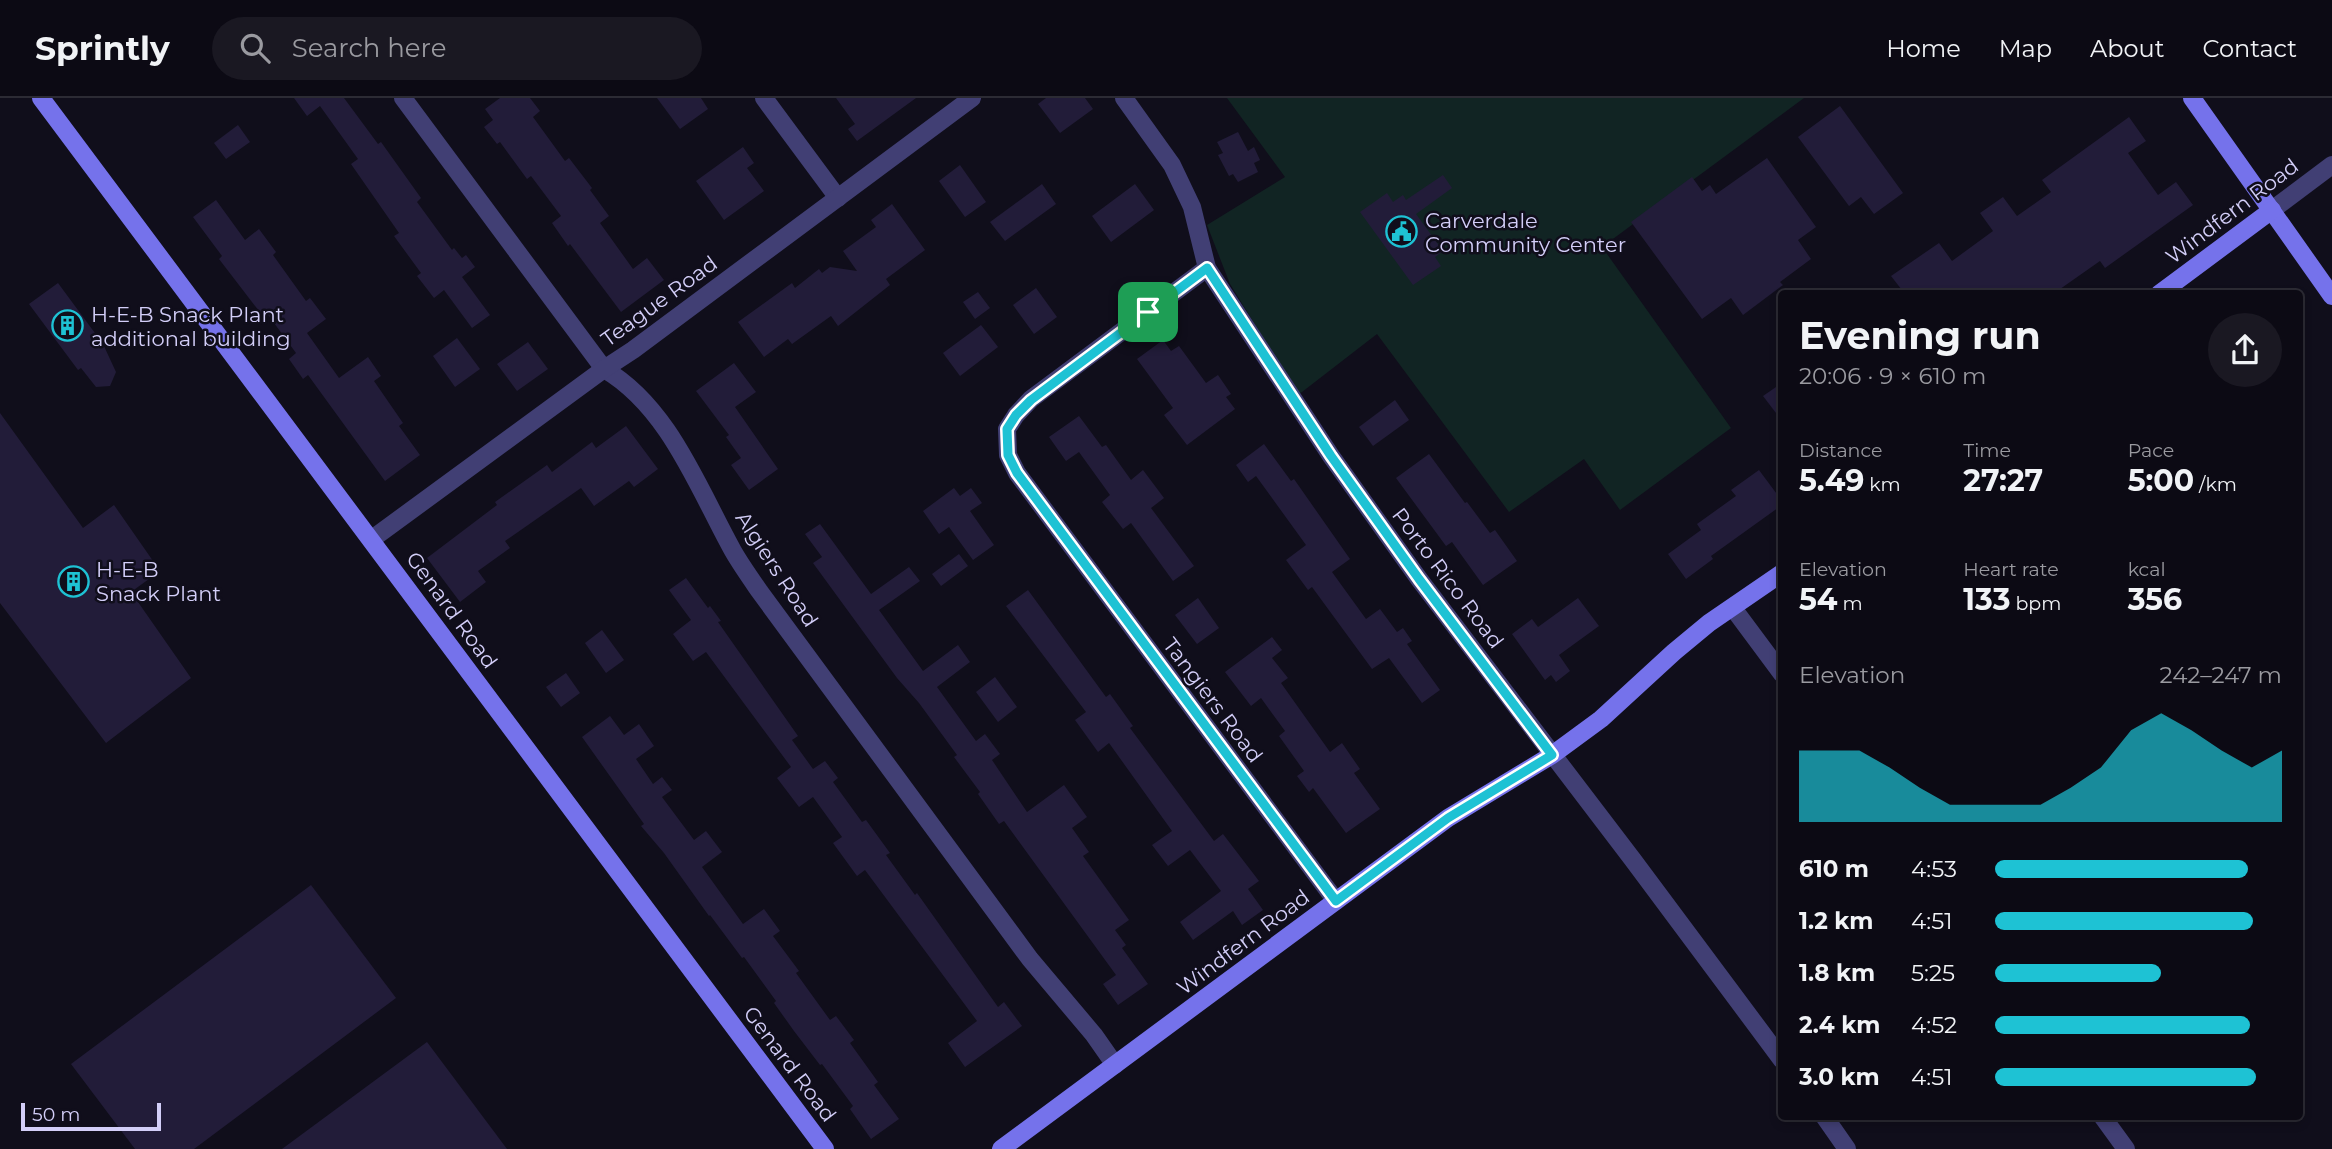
<!DOCTYPE html>
<html lang="en">
<head>
<meta charset="utf-8">
<style>
  body { margin:0; font-family:Montserrat,sans-serif; background:#1a1822; color:#f1f3f6; height:100vh; display:flex; flex-direction:column; font-size:26px; white-space:nowrap }
  * { box-sizing:border-box; margin:0 }
  p { font-size:23px; color:#9a9aa0 }
  .icon { flex:none; width:38px; height:38px; fill:none; stroke:currentColor; stroke-width:2; stroke-linecap:round; stroke-linejoin:round }
  .map { position:relative; flex:1; overflow:hidden }
  .drawer { position:absolute; left:1778px; top:192px; width:525px; height:830px; display:flex; flex-direction:column; background:#0c0a14; border-radius:7px; box-shadow:0 4px 10px #0003,0 0 0 2px #2c2b34 }
  .drawer>* { flex:none }
  .scale { position:absolute; left:21px; bottom:18px; width:140px; box-sizing:border-box; padding-left:7px; border:4px solid #d3cef8; border-top:0; font-size:19px; line-height:24px; white-space:nowrap; color:#d3cef8; -webkit-text-stroke:5px #100e1b; paint-order:stroke }
  .pin { position:absolute; display:grid; place-items:center; width:60px; height:60px; color:#fff; margin:-30px; border-radius:14px; box-shadow:0 4px 10px #0006 }
  .round { display:grid; place-items:center; flex:none; width:74px; height:74px; border-radius:37px; background:#1a1822 }
  .head { display:flex; align-items:center; justify-content:space-between; height:119px; padding:0 21px }
  h1 { font-size:38px; font-weight:700; line-height:52px }
  .figures { display:grid; grid-template-columns:repeat(3,1fr); gap:10px; height:119px; padding:7px 21px }
  .figures div { display:grid; align-content:center }
  .figures b { font-size:30px; font-weight:700 }
  .figures small { font-size:19px; font-weight:400 }
  .figures p { font-size:19px }
  .chart { height:196px; padding:14px 21px }
  .chart p { display:flex; justify-content:space-between }
  .chart svg { width:100%; height:126px; margin-top:7px; fill:#1ec2d4; opacity:.7 }
  ul { padding:0 21px; list-style:none; font-size:23px }
  li { display:grid; grid-template-columns:112px 84px 1fr; align-items:center; height:52px }
  li i { height:18px; border-radius:9px; background:#1ec2d4 }
  header { display:flex; align-items:center; gap:42px; box-sizing:border-box; height:98px; padding:0 35px; background:#0c0a14; border-bottom:2px solid #2c2b34 }
  header strong { font-size:33px }
  nav { display:flex; gap:38px; margin-inline-start:auto; font-size:24px }
  .search { width:490px; height:63px; background:#1a1822; display:flex; align-items:center; gap:18px; box-sizing:border-box; padding:0 24px; border-radius:38px; color:#9a9aa0; font-size:26px }
  .map>svg:first-child { display:block }
</style>
</head>
<body>
<header>
<strong>Sprintly</strong>
<div class="search"><svg class="icon" aria-label="search" viewBox="0 0 24 24"><circle cx="10" cy="10" r="6"/><path d="M15 15l6 6"/></svg>Search here</div>
<nav><a>Home</a><a>Map</a><a>About</a><a>Contact</a></nav>
</header>
<div class="map">
<svg width="2332" height="1051" viewBox="0 0 2332 1051">
  <rect width="100%" height="100%" fill="#100e1b"/>
  <!-- green -->
  <path fill="#112423" d="M1227 0H1804L1602 149 1731 330 1620 412 1584 361 1509 414 1377 236 1302 294 1298 296 1230 186 1207 127 1285 79Z"/>
  <!-- building -->
  <g fill="#221c39">
    <path d="M294 0H344L378 46 381 44 421 100 417 104 452 152 454 150 462 160 466 157 475 169 462 179 490 217 472 230 444 192 434 200 417 178 421 175 394 138 399 135 351 66 358 61 320 8 307 18Z"/>
    <path d="M500 0H530L540 13 533 19 565 63 569 60 592 90 590 92 609 118 600 125 633 171 647 160 664 182 621 214 570 146 568 148 552 125 561 118 531 78 527 81 500 44 497 46 484 29 493 22 485 11Z"/>
    <path d="M657 0H701L708 11 680 31Z"/>
    <path d="M836 0H916L857 43 848 31 855 26Z"/>
    <path d="M1046 0H1085L1093 11 1060 35 1038 6Z"/>
    <path d="M1840 8 1903 95 1874 116 1861 99 1849 108 1798 39Z"/>
    <path d="M2129 19 2146 43 2128 55 2158 97 2176 84 2193 107 2105 170 2100 163 2053 196H1905L1891 178 1939 145 1952 163 1993 133 1980 115 2003 99 2017 118 2051 94 2042 82Z"/>
    <path d="M238 27 250 44 226 61 214 45Z"/>
    <path d="M1238 34 1248 53 1254 49 1260 62 1254 65 1258 74 1238 84 1233 76 1229 78 1218 57 1223 55 1217 44Z"/>
    <path d="M743 49 754 65 747 70 764 93 724 122 696 83Z"/>
    <path d="M1767 60 1816 129 1798 142 1811 161 1780 184 1783 187 1743 217 1731 200 1702 221 1631 124 1692 79 1702 93 1710 87 1716 96Z"/>
    <path d="M960 67 986 104 965 119 939 83Z"/>
    <path d="M1443 77 1452 90 1416 116 1443 153 1435 159 1441 168 1413 187 1360 114 1387 95 1393 104 1403 97 1406 102Z"/>
    <path d="M1042 86 1056 106 1005 143 990 124Z"/>
    <path d="M1135 86 1154 112 1111 144 1092 118Z"/>
    <path d="M216 102 245 142 259 131 276 154 273 157 306 203 310 200 326 221 307 235 339 280 368 259 381 278 374 283 403 325 399 328 420 357 385 383 308 277 303 281 289 261 296 255 266 214 262 217 219 161 222 158 193 119Z"/>
    <path d="M892 106 925 152 886 181 890 187 838 228 831 218 792 246 788 241 764 259 738 224 792 185 795 190 819 171 822 175 830 169 857 173 843 153 876 129 871 122Z"/>
    <path d="M58 185 103 246 116 274 110 288 96 289 81 270 78 272 29 206Z"/>
    <path d="M1036 190 1057 219 1034 236 1013 207Z"/>
    <path d="M978 194 990 210 975 221 963 204Z"/>
    <path d="M981 227 998 249 960 278 943 255Z"/>
    <path d="M457 240 480 271 455 289 433 258Z"/>
    <path d="M1163 242 1171 253 1179 248 1206 285 1218 277 1231 296 1226 299 1235 311 1187 347 1164 317 1173 310 1137 261Z"/>
    <path d="M528 244 548 271 517 293 497 266Z"/>
    <path d="M734 265 756 294 735 309 778 371 749 392 731 367 741 360 726 339 729 337 696 293Z"/>
    <path d="M1782 285V323L1763 298Z"/>
    <path d="M1395 302 1409 322 1373 348 1359 329Z"/>
    <path d="M0 315 83 430 114 407 160 473 131 494 191 580 106 645 0 505Z"/>
    <path d="M1079 318 1102 349 1106 347 1131 382 1143 372 1164 400 1151 410 1194 468 1173 483 1131 425 1123 431 1102 404 1110 397 1079 354 1066 363 1049 339Z"/>
    <path d="M626 328 658 371 634 389 629 383 594 408 581 390 505 443 510 450 478 473 486 484 460 504 427 460 497 407 495 404 547 367 552 374 592 344 596 350Z"/>
    <path d="M1264 346 1291 383 1294 381 1350 461 1332 474 1366 521 1380 511 1397 534 1403 530 1412 543 1407 546 1440 592 1422 605 1389 560 1372 571 1312 489 1308 492 1286 462 1306 447 1256 378 1248 384 1236 367Z"/>
    <path d="M1429 356 1465 405 1467 404 1490 435 1495 432 1517 463 1483 487 1452 444 1446 448 1396 380Z"/>
    <path d="M1759 372 1782 403V407L1711 458 1713 461 1686 481 1668 456 1701 432 1697 426 1736 398 1731 392Z"/>
    <path d="M954 390 960 398 971 390 982 405 970 413 994 447 973 462 949 429 939 436 923 413Z"/>
    <path d="M820 426 871 496 909 469 920 483 879 512 923 573 958 547 970 564 937 589 976 643 985 636 1000 656 992 662 1027 714 1064 687 1087 719 1072 730 1089 754 1083 758 1129 822 1115 832 1126 847 1122 850 1148 886 1118 907 1103 886 1116 877 1004 723 999 726 978 696 980 694 954 659 957 657 919 605 897 580 813 465 822 459 805 436Z"/>
    <path d="M959 456 968 468 941 488 932 476Z"/>
    <path d="M686 480 708 510 710 508 721 523 718 524 798 638 792 642 813 671 825 663 838 680 833 684 862 724 866 722 890 755 886 757 915 797 917 795 998 909 1004 904 1022 928 965 969 948 945 977 923 865 772 857 778 833 745 842 739 813 699 799 709 777 680 791 669 706 554 693 563 673 536 691 522 669 492Z"/>
    <path d="M1028 492 1106 599 1110 596 1133 628 1130 630 1214 743 1223 736 1259 783 1248 791 1263 812 1242 827 1233 813 1193 842 1180 824 1221 793 1190 752 1168 768 1152 747 1172 733 1109 645 1098 654 1075 622 1086 614 1006 508Z"/>
    <path d="M1198 500 1219 530 1197 546 1175 517Z"/>
    <path d="M1578 500 1599 528 1559 557 1570 573 1556 584 1551 577 1545 582 1512 536 1532 521 1538 529Z"/>
    <path d="M602 532 624 562 606 575 585 545Z"/>
    <path d="M1272 539 1282 552 1272 560 1288 580 1281 585 1330 654 1342 645 1360 671 1354 675 1380 711 1346 735 1313 690 1309 694 1297 678 1304 673 1279 638 1285 633 1261 600 1251 608 1225 574Z"/>
    <path d="M566 575 580 595 561 609 546 589Z"/>
    <path d="M995 579 1017 609 998 624 976 594Z"/>
    <path d="M610 618 624 637 639 626 654 648 636 661 653 686 662 679 672 692 662 699 694 742 706 733 722 754 702 769 743 826 764 811 780 833 773 838 799 873 796 875 830 922 836 918 854 942 850 945 878 984 874 987 899 1021 871 1041 850 1011 853 1008 822 966 820 967 794 933 774 905 776 903 744 859 742 860 710 817 709 818 664 755 641 728 644 726 582 639Z"/>
    <path d="M311 787 396 900 194 1051H135L71 966Z"/>
    <path d="M427 944 507 1051H282Z"/>
  </g>
  <g fill="none" stroke-linecap="round" stroke-linejoin="round">
    <!-- street -->
    <g stroke="#413f74" stroke-width="18">
      <path d="M403 0 604 271C669 309 698 390 733 453 741 467 751 481 760 494L1030 861 1094 937 1115 967"/>
      <path d="M764 0 838 100"/>
      <path d="M1124 0 1172 67 1192 109 1207 170 1331 358 1419 481 1633 762 1782 962"/>
      <path d="M2272 112 2332 67"/>
      <path d="M1207 170 1031 301 1016 317 1007 331 1008 357 1017 375 1336 803"/>
      <path d="M372 441 604 271 633 252 972 0"/>
      <path d="M1733 510 1782 576"/>
      <path d="M1824 1018 1847 1051"/>
      <path d="M2102 1018 2126 1051"/>
    </g>
    <!-- secondary -->
    <g stroke="#7572eb" stroke-width="18">
      <path d="M41 0 825 1051"/>
      <path d="M2192 0 2332 198"/>
      <path d="M2159 196 2272 112"/>
      <path d="M1001 1051 1448 720 1552 657 1601 621 1674 554 1709 525 1782 475"/>
    </g>
  </g>
  <g fill="none" stroke-linecap="round" stroke-linejoin="round">
    <defs>
      <path id="route" d="M1207 170 1331 358 1419 481 1552 657 1448 720 1336 803 1017 375 1008 357 1007 331 1016 317 1031 302Z"/>
    </defs>
    <!-- route casing -->
    <use href="#route" stroke="#fff" stroke-width="14"/>
    <!-- route -->
    <use href="#route" stroke="#1ec2d4" stroke-width="9"/>
  </g>
  <!-- icons -->
  <defs>
    <symbol id="civic-ring" viewBox="-11 -11 22 22"><circle r="9.5" fill="#100e1b" stroke="#1ec2d4" stroke-width="1.5"/><path d="M-.6-6.5H3V-4.5H.6V-3L4-1V1h2V6H-6V1h2V-1L-.6-3ZM-1.2 2.5V6h2.4V2.5Z" fill="#1ec2d4"/></symbol>
    <symbol id="building-ring" viewBox="-11 -11 22 22"><circle r="9.5" fill="#100e1b" stroke="#1ec2d4" stroke-width="1.5"/><path d="M-4-6H4V6H1V3H-1V6H-4ZM-2.5-4.3h1.7v1.8h-1.7ZM.8-4.3h1.7v1.8H.8ZM-2.5-1h1.7V.8h-1.7ZM.8-1h1.7V.8H.8Z" fill="#1ec2d4"/></symbol>
  </defs>
  <g fill-rule="evenodd">
    <use href="#civic-ring" x="1384" y="116" width="35" height="35"/>
    <use href="#building-ring" x="50" y="210" width="35" height="35"/>
    <use href="#building-ring" x="56" y="466" width="35" height="35"/>
  </g>
  <g text-anchor="middle" dominant-baseline="central" stroke-width="5" stroke-linejoin="round" paint-order="stroke">
    <!-- street labels -->
    <g font-size="21" fill="#d3cef8" stroke="#100e1b">
      <text transform="translate(2232 113) rotate(-37)">Windfern Road</text>
      <text transform="translate(659 203) rotate(-36)">Teague Road</text>
      <text transform="translate(777 471) rotate(57)">Algiers Road</text>
      <text transform="translate(1448 480) rotate(53)">Porto Rico Road</text>
      <text transform="translate(452 512) rotate(54)">Genard Road</text>
      <text transform="translate(1213 602) rotate(53)">Tangiers Road</text>
      <text transform="translate(1243 844) rotate(-37)">Windfern Road</text>
      <text transform="translate(790 966) rotate(53)">Genard Road</text>
    </g>
    <!-- poi labels -->
    <g font-size="21" fill="#d3cef8" stroke="#100e1b" text-anchor="start">
      <text x="1425" y="122">Carverdale<tspan x="1425" dy="24">Community Center</tspan></text>
      <text x="91" y="216">H-E-B Snack Plant<tspan x="91" dy="24">additional building</tspan></text>
      <text x="96" y="471">H-E-B<tspan x="96" dy="24">Snack Plant</tspan></text>
    </g>
  </g>
</svg>
<div class="scale">50 m</div>
<div class="pin" style="left:1148px;top:214px;background:#1e9e55"><svg class="icon" aria-label="arrive" viewBox="0 0 24 24"><path d="M6 21V4h12l-3 4 3 4H6"/></svg></div>
<section class="drawer">
<div class="head"><div><h1>Evening run</h1><p>20:06 · 9 × 610 m</p></div><a class="round"><svg class="icon" aria-label="share" viewBox="0 0 24 24"><path d="M12 15V3M7 8l5-5 5 5M5 13v7h14v-7"/></svg></a></div>
<div class="figures">
<div><p>Distance</p><b>5.49<small> km</small></b></div>
<div><p>Time</p><b>27:27</b></div>
<div><p>Pace</p><b>5:00<small> /km</small></b></div>
</div>
<div class="figures">
<div><p>Elevation</p><b>54<small> m</small></b></div>
<div><p>Heart rate</p><b>133<small> bpm</small></b></div>
<div><p>kcal</p><b>356</b></div>
</div>
<div class="chart"><p><span>Elevation</span>242–247 m</p>
<svg viewBox="0 0 160 44" preserveAspectRatio="none"><path d="M0 44V19L10 19L20 19L30 25L40 32L50 38L60 38L70 38L80 38L90 32L100 25L110 12L120 6L130 12L140 19L150 25L160 19V44z"/></svg>
</div>
<ul>
<li><b>610 m</b>4:53<i style="width:88%"></i></li>
<li><b>1.2 km</b>4:51<i style="width:90%"></i></li>
<li><b>1.8 km</b>5:25<i style="width:58%"></i></li>
<li><b>2.4 km</b>4:52<i style="width:89%"></i></li>
<li><b>3.0 km</b>4:51<i style="width:91%"></i></li>
</ul>
</section>
</div>
</body>
</html>
